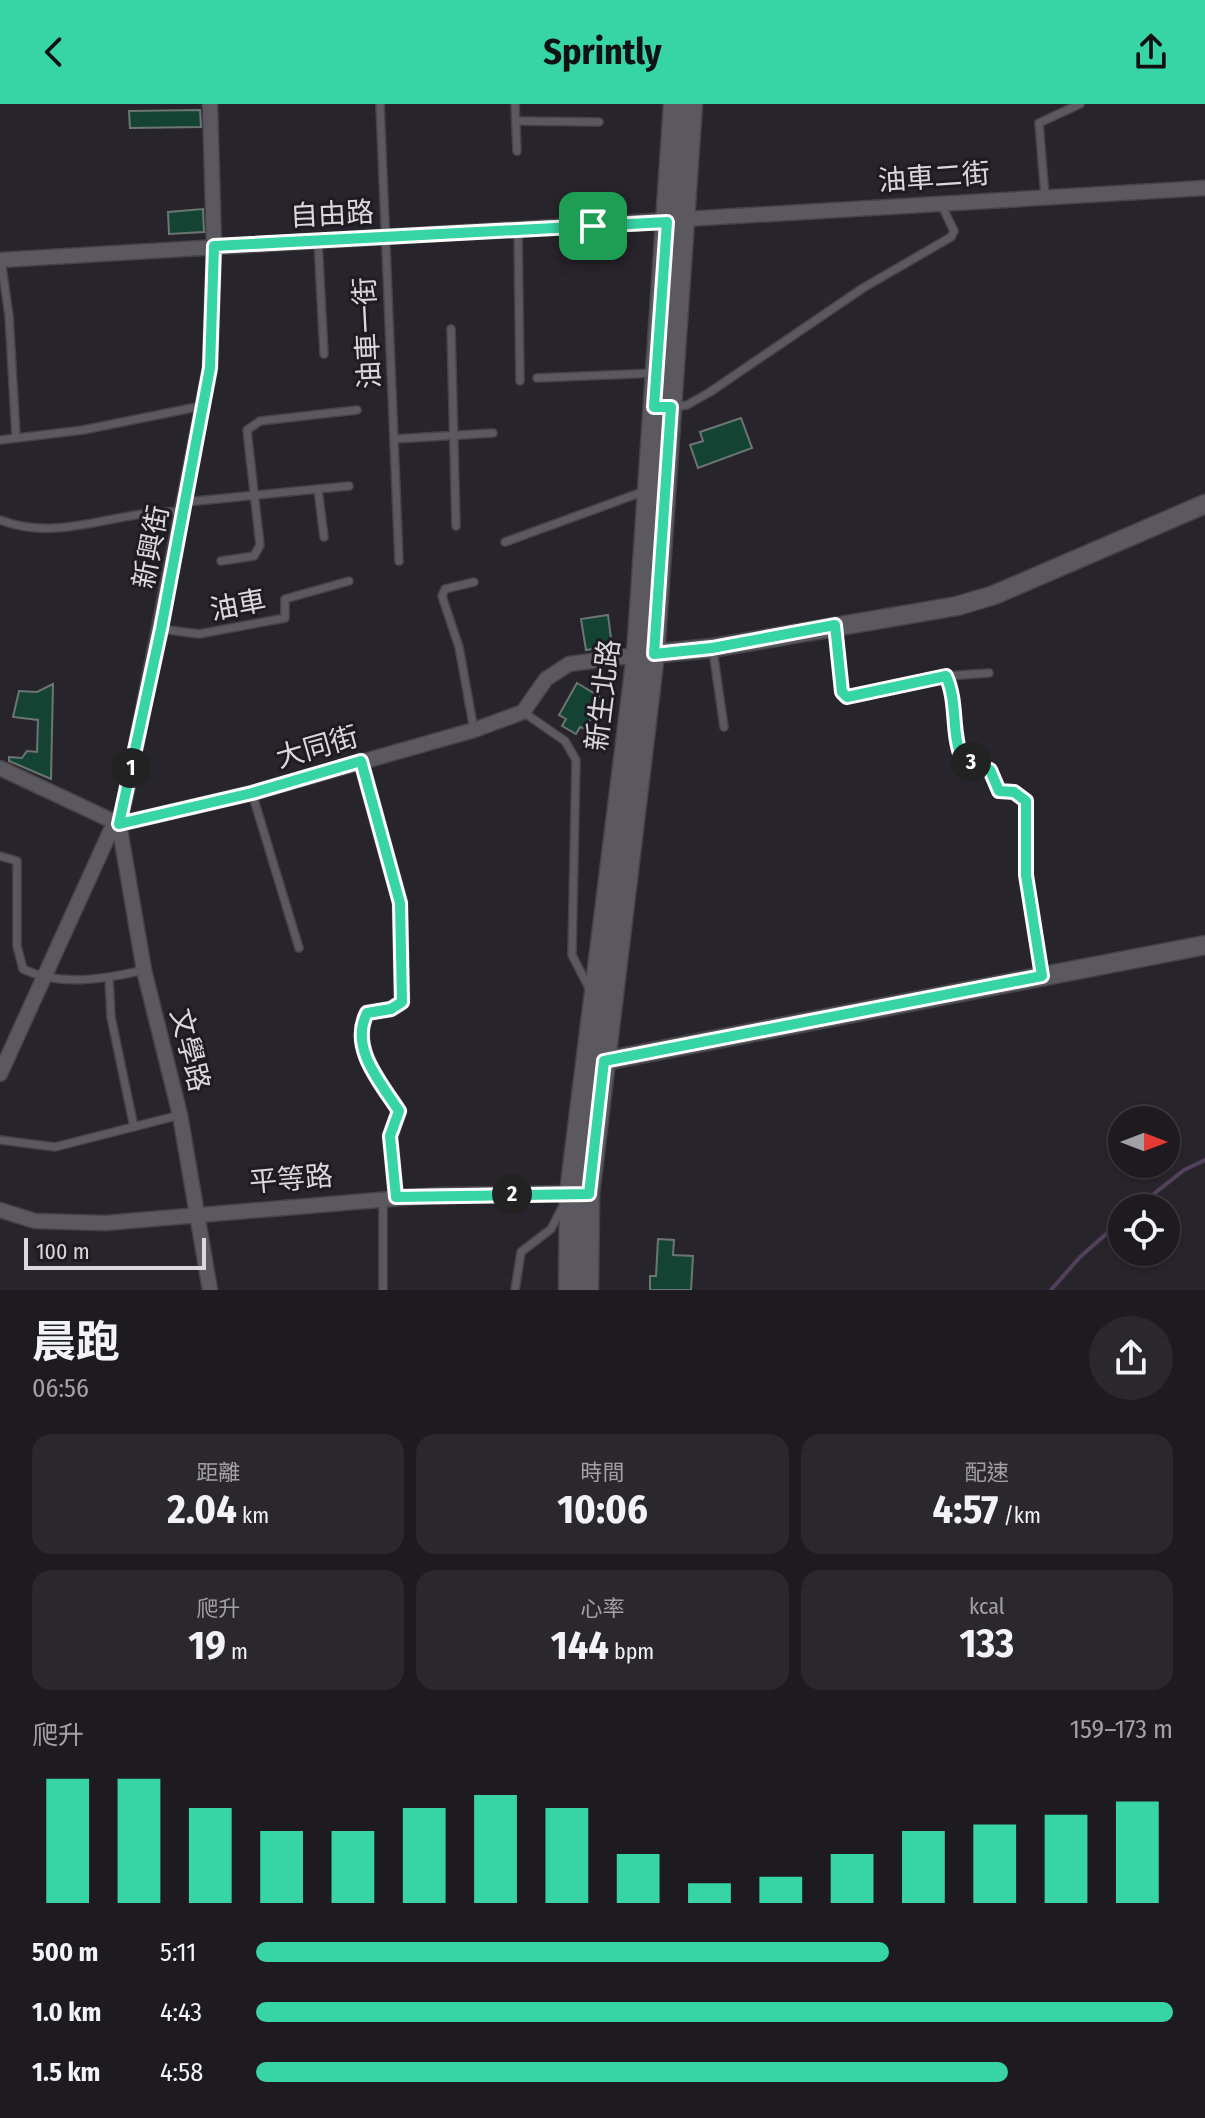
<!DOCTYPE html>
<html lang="zh-TW">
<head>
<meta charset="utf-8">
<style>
  body { margin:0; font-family:"Fira Sans Condensed","Noto Sans TC",sans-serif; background:#2b282d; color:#f1f3f6; height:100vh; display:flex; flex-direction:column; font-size:30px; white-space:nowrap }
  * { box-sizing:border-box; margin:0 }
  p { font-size:26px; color:#a1a1a5 }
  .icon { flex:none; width:44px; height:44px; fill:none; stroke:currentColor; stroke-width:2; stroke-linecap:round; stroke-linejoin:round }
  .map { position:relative; height:1186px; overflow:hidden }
  .drawer { display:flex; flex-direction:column; background:#1e1b20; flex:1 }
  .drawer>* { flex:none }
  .needle { width:52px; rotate:90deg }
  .tools { position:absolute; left:1108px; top:1002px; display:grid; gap:16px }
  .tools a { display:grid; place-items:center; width:72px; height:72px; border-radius:50%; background:#1e1b20; box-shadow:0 2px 6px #0004,0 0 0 2px #3c393e; font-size:40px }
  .scale { position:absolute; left:24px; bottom:20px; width:182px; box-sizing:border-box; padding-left:8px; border:4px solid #dad8dc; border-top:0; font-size:22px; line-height:28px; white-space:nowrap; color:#dad8dc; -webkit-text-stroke:6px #1e1b21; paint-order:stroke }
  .pin { position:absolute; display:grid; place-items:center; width:68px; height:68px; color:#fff; margin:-34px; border-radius:16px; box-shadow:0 4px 12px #0006 }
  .km { position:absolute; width:40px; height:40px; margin:-20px; border-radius:50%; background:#222; color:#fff; font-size:22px; line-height:40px; text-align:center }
  .round { display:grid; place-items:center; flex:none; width:84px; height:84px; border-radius:42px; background:#2b282d }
  .overview { display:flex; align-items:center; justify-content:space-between; height:136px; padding:0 32px }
  h1 { font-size:44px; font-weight:700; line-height:60px }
  .stats { display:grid; grid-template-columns:repeat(3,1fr); gap:12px; height:136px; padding:8px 32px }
  .stats div { display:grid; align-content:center; border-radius:20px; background:#2b282d; text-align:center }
  .stats b { font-size:40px; font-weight:700 }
  .stats small { font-size:22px; font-weight:400 }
  .stats p { font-size:22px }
  .chart { height:224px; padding:16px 32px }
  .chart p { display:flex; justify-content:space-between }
  .chart svg { width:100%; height:144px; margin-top:8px; stroke:#37d4a6; stroke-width:6 }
  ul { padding:0 32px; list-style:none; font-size:26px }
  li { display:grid; grid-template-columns:128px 96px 1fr; align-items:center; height:60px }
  li i { height:20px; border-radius:10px; background:#37d4a6 }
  header { display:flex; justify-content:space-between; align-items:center; height:104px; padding:0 32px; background:#37d4a6; color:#111; font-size:36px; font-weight:700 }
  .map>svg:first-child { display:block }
</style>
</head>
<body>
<header><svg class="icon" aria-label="back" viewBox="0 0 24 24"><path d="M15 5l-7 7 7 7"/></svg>Sprintly<svg class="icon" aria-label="share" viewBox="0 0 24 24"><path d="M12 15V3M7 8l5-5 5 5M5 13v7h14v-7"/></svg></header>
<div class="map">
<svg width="1205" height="1186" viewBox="0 0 1205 1186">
  <rect width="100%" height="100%" fill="#28242b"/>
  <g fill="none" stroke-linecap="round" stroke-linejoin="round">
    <!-- stream -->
    <g stroke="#52415b" stroke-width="4">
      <path d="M1136 1104 1184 1066 1205 1056"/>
      <path d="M1051 1186 1080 1153 1122 1116"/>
    </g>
  </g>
  <!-- building -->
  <g fill="#144334" stroke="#6b7571" stroke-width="2">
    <path d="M200 6 201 23 130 24 129 7Z"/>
    <path d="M203 105 204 128 169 130 168 108Z"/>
    <path d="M741 314 752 344 698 364 690 341 703 337 700 328Z"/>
    <path d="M608 511 612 542 586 546 581 515Z"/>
    <path d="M577 579 602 594 585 625 580 623 576 630 562 622 566 615 559 611Z"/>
    <path d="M53 580 51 675 9 657V653L22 654 27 647 37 648 38 616 13 613 19 587 37 588Z"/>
    <path d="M658 1135 674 1136 673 1151 693 1152 691 1186H650V1172H656Z"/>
  </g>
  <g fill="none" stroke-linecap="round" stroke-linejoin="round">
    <defs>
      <g id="service">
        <path d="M380 0 399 457"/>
        <path d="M515 0 517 47"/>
        <path d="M516 17 599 18"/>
        <path d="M1045 92 1039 19 1080 0"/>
        <path d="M518 127 520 277"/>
        <path d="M318 137 324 250"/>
        <path d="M1 156 9 212 16 332"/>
        <path d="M451 225 456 422"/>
        <path d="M537 274 655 269"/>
        <path d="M673 303 687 301 710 288 863 184 951 133 954 127 941 100"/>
        <path d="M394 335 493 329"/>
        <path d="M0 336 83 326 202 302"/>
        <path d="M318 385 324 433"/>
        <path d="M186 398 349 382"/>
        <path d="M0 416C61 440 119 404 182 408"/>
        <path d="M505 438 645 387"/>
        <path d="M221 457 254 452 260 441 247 326 260 317 357 306"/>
        <path d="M474 478 445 485 442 492 459 543 474 626"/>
        <path d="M835 523 842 588 847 593 946 572 989 569"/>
        <path d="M161 525 199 530 285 514V495L349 477"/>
        <path d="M713 547 724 623"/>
        <path d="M946 572C958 598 951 629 962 655L990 666 999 687 1014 688 1026 697V771L1041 870"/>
        <path d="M523 608 565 637 576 656 572 851 589 884"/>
        <path d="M252 689 299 844"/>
        <path d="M0 752 17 757V842L23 865C60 883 105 875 144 866"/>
        <path d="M109 874 111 913 134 1023"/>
        <path d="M0 1036 55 1043 180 1011"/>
        <path d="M383 1186V1095"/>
        <path d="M515 1186 521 1148 551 1125 563 1102"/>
      </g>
      <g id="minor">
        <path d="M0 156 1205 84"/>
        <path d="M361 657 400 799 402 898 391 905 367 909C349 943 381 979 399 1007L390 1032 396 1093"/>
        <path d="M0 664 119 720 252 689 474 626 523 608 546 575 569 560 637 551"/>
        <path d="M119 720 144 866 180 1011 210 1186"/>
        <path d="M0 970 111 726 119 720 129 677 210 264 214 142 210 0"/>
        <path d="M0 1106 35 1117 105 1119 438 1091 570 1089"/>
      </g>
      <g id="tertiary">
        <path d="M640 551 712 544 957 502 994 491 1205 400"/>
        <path d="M591 956 604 957 1205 841"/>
      </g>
      <g id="secondary">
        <path d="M569 1186 570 1089 637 551 674 0"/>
        <path d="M588 1186 589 1090 654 550 692 0"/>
      </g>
    </defs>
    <!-- service casing -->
    <use href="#service" stroke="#454248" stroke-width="10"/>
    <!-- minor casing -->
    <use href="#minor" stroke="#454248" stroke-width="17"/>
    <!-- tertiary casing -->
    <use href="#tertiary" stroke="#454248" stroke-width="21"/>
    <!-- secondary casing -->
    <use href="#secondary" stroke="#454248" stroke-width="23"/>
    <!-- service -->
    <use href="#service" stroke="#5c5860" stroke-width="7"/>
    <!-- minor -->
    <use href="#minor" stroke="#5c5860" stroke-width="14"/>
    <!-- tertiary -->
    <use href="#tertiary" stroke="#5c5860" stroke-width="18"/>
    <!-- secondary -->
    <use href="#secondary" stroke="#5c5860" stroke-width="20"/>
  </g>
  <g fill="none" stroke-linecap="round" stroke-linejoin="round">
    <defs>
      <path id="route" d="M667 118 654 303H671L654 550 712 544 835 521 842 588 847 593 946 572C958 598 951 629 962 655L990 666 999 687 1014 688 1026 697V771L1042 872 604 957 589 1090 396 1093 390 1032 399 1007C381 979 349 944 367 909L391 905 402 898 400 799 361 657 252 689 119 720 161 525 210 264 214 142Z"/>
    </defs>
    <!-- route casing -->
    <use href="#route" stroke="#fff" stroke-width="16"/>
    <!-- route -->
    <use href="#route" stroke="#37d4a6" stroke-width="10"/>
  </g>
  <g text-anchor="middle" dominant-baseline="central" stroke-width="6" stroke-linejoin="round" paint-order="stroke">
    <!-- street labels -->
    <g font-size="28" fill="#dad8dc" stroke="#1e1b21">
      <text transform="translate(934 73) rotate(-4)">油車二街</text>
      <text transform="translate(332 110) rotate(-3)">自由路</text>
      <text transform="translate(367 229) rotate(-93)">油車一街</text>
      <text transform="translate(151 443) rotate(-79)">新興街</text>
      <text transform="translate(238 501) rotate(-11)">油車</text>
      <text transform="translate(603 591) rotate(-83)">新生北路</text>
      <text transform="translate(317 643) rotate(-16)">大同街</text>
      <text transform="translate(190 946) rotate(76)">文學路</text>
      <text transform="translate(291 1075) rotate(-5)">平等路</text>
    </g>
  </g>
</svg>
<div class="tools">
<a><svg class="needle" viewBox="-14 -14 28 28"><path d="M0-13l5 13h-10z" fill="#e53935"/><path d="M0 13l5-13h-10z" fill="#a1a1a5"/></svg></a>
<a><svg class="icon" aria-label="locate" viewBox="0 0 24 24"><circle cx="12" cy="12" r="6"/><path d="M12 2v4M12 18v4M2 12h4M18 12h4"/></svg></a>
</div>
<div class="scale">100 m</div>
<div class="pin" style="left:593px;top:122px;background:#1e9e55"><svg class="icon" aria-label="arrive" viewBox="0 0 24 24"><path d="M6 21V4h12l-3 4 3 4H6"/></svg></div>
<b class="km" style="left:131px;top:664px">1</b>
<b class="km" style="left:512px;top:1090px">2</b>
<b class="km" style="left:971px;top:658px">3</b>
</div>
<section class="drawer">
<div class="overview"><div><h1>晨跑</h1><p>06:56</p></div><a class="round"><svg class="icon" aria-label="share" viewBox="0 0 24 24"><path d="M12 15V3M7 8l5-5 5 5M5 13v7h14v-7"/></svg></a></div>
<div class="stats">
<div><p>距離</p><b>2.04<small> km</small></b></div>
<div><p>時間</p><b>10:06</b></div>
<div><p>配速</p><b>4:57<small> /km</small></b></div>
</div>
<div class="stats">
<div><p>爬升</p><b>19<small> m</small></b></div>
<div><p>心率</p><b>144<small> bpm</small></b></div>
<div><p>kcal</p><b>133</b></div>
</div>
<div class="chart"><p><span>爬升</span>159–173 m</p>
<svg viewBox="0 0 160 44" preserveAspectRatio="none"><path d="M5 44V6M15 44V6M25 44V15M35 44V22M45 44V22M55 44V15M65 44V11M75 44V15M85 44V29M95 44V38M105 44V36M115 44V29M125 44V22M135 44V20M145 44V17M155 44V13"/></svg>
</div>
<ul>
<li><b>500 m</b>5:11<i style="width:69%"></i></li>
<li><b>1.0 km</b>4:43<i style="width:100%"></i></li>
<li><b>1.5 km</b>4:58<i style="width:82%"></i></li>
</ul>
</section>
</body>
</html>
